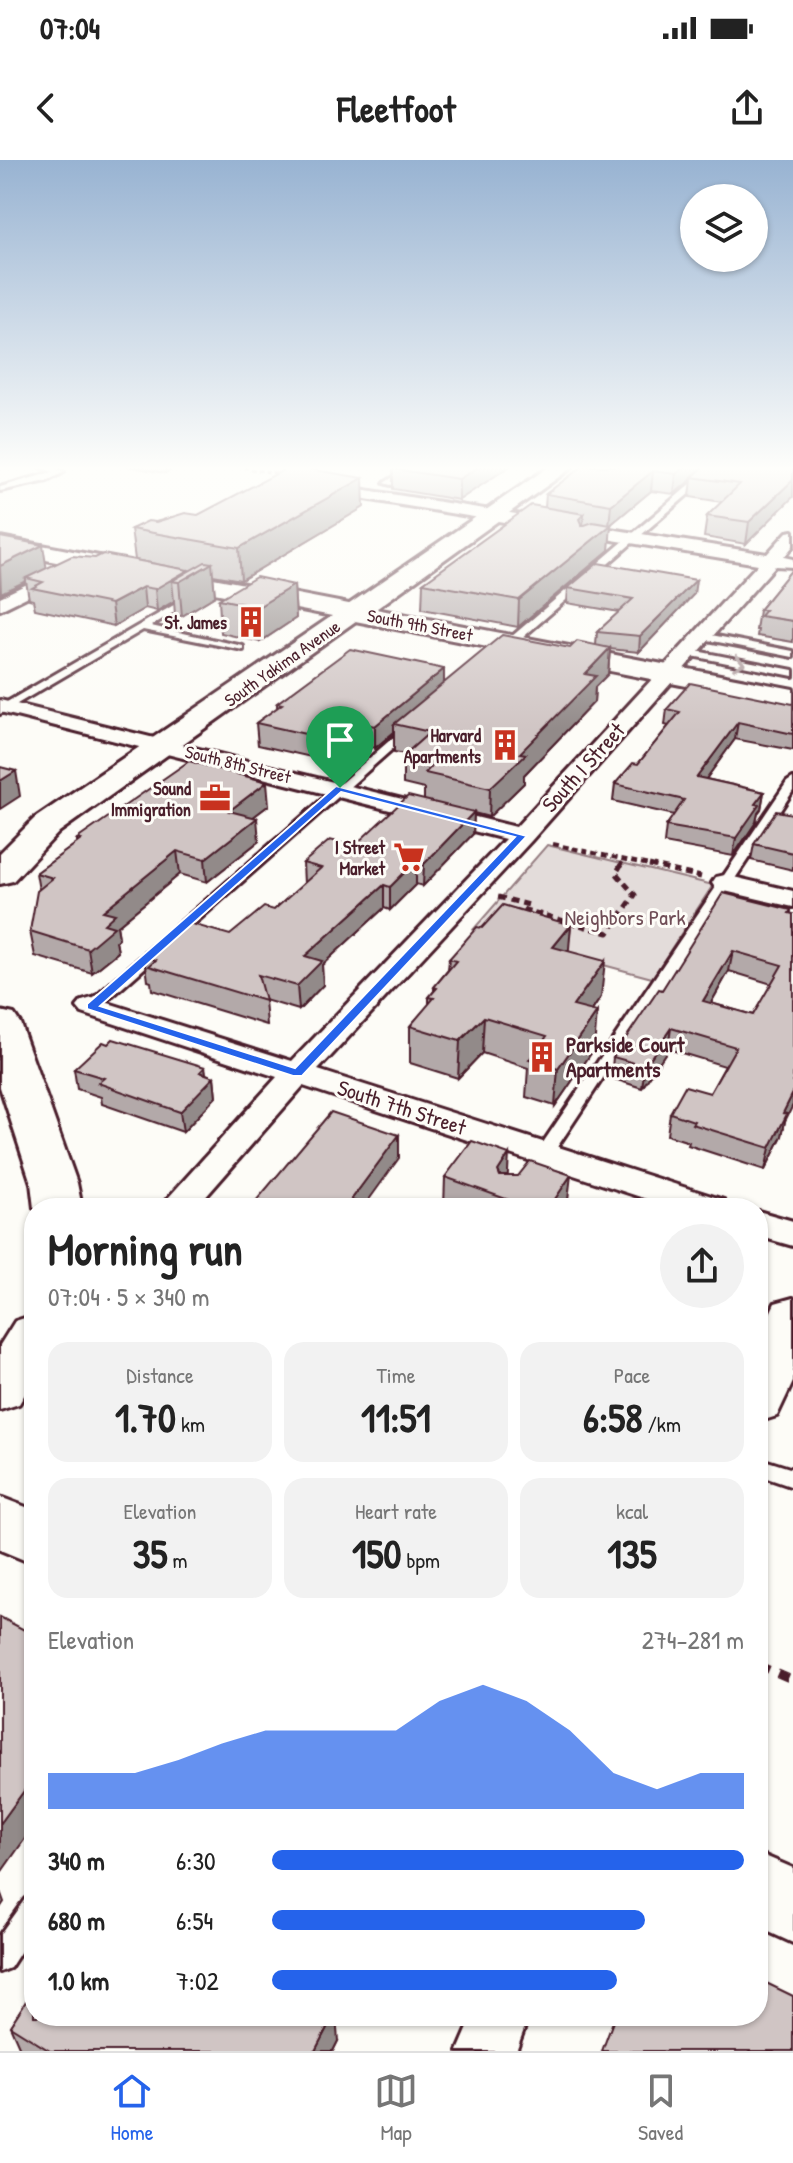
<!DOCTYPE html>
<html lang="en">
<head>
<meta charset="utf-8">
<style>
  body { margin:0; font-family:"Patrick Hand",sans-serif; background:#f2f2f2; color:#222; height:100vh; display:flex; flex-direction:column; font-size:30px; white-space:nowrap }
  * { box-sizing:border-box; margin:0 }
  p { font-size:26px; color:#767676 }
  .icon { flex:none; width:44px; height:44px; fill:none; stroke:currentColor; stroke-width:2; stroke-linecap:round; stroke-linejoin:round }
  .map { position:relative; flex:1; overflow:hidden }
  .panel { position:absolute; left:24px; top:1038px; width:744px; height:828px; display:flex; flex-direction:column; background:#fff; border-radius:32px; box-shadow:0 2px 6px #0004 }
  .panel>* { flex:none }
  .fabs { position:absolute; left:680px; top:24px; display:grid; gap:16px }
  .fabs a { display:grid; place-items:center; width:88px; height:88px; border-radius:50%; background:#fff; box-shadow:0 2px 6px #0004; font-size:40px }
  .pin { position:absolute; display:grid; place-items:center; width:68px; height:68px; color:#fff; margin:-82px -34px; border-radius:50% 50% 50% 0; rotate:-45deg; box-shadow:0 0 8px #0007 }
  .pin .icon { rotate:45deg }
  .round { display:grid; place-items:center; flex:none; width:84px; height:84px; border-radius:42px; background:#f2f2f2 }
  .headline { display:flex; align-items:center; justify-content:space-between; height:136px; padding:0 24px }
  h1 { font-size:44px; font-weight:700; line-height:60px }
  .stats { display:grid; grid-template-columns:repeat(3,1fr); gap:12px; height:136px; padding:8px 24px }
  .stats div { display:grid; align-content:center; border-radius:20px; background:#f2f2f2; text-align:center }
  .stats b { font-size:40px; font-weight:700 }
  .stats small { font-size:22px; font-weight:400 }
  .stats p { font-size:22px }
  .chart { height:224px; padding:16px 24px }
  .chart p { display:flex; justify-content:space-between }
  .chart svg { width:100%; height:144px; margin-top:8px; fill:#2563eb; opacity:.7 }
  ul { padding:0 24px; list-style:none; font-size:26px }
  li { display:grid; grid-template-columns:128px 96px 1fr; align-items:center; height:60px }
  li i { height:20px; border-radius:10px; background:#2563eb }
  .status { display:flex; justify-content:space-between; align-items:center; height:56px; padding:0 40px; background:#fff; direction:ltr }
  .status svg { height:22px; fill:currentColor }
  header { display:flex; justify-content:space-between; align-items:center; height:104px; padding:0 24px; background:#fff; font-size:36px; font-weight:700 }
  .tabs { display:flex; justify-content:space-around; align-items:center; height:112px; border-top:2px solid #e0e0e0; background:#fff; font-size:22px; color:#767676 }
  .tabs a { display:grid; justify-items:center; gap:4px }
  .tabs .selected { color:#2563eb }
  .map>svg:first-child { display:block }
</style>
</head>
<body>
<div class="status"><b>07:04</b><svg viewBox="0 0 49 12"><path d="M0 12V9h3v3zM5 12V6h3v6zM10 12V3h3v9zM15 12V0h3v12zM26 1h20v11H26zM47 4h2v5h-2z"/></svg></div>
<header><svg class="icon" aria-label="back" viewBox="0 0 24 24"><path d="M15 5l-7 7 7 7"/></svg>Fleetfoot<svg class="icon" aria-label="share" viewBox="0 0 24 24"><path d="M12 15V3M7 8l5-5 5 5M5 13v7h14v-7"/></svg></header>
<div class="map">
<svg width="793" height="1891" viewBox="0 0 793 1891">
  <rect width="100%" height="100%" fill="#fdfcf7"/>
  <filter id="ink" filterUnits="userSpaceOnUse"><feTurbulence type="fractalNoise" baseFrequency=".0125" numOctaves="2"/><feDisplacementMap in="SourceGraphic" scale="16" xChannelSelector="R" yChannelSelector="G"/><feConvolveMatrix kernelMatrix="1 2 1 2 8 2 1 2 1" color-interpolation-filters="sRGB"/></filter>
  <g filter="url(#ink)">
    <!-- green -->
    <path fill="#e3dcda" stroke="#967e82" stroke-width="2" d="M547 685 713 725 652 818 473 770Z"/>
    <g fill="none" stroke-linecap="round" stroke-linejoin="round">
      <defs>
        <g id="lane">
          <path d="M37 306H50L64 312 47 321 0 331V327L53 312Z"/>
          <path d="M411 306H421L391 325 384 323Z"/>
          <path d="M712 306H721L506 492H498V488Z"/>
          <path d="M191 435 196 438 194 440 151 466 243 486V490L143 470 0 554V546Z"/>
          <path d="M701 473 793 491V497L698 478 696 476Z"/>
          <path d="M686 489 793 510V516L682 494 681 492Z"/>
          <path d="M404 568 414 570 97 850H87L85 847 87 844Z"/>
          <path d="M793 618V631L544 1007H532L530 1003 532 999 787 622Z"/>
          <path d="M758 1298 793 1309V1327L758 1315Z"/>
          <path d="M34 1735V1771L10 1808 0 1812V1774L25 1739Z"/>
        </g>
        <g id="street">
          <path d="M353 328 767 394 787 372 793 371V386L784 397 793 399V407L775 406 531 681 318 910 724 1040 729 1048H674L303 926 196 1048H159L277 917 82 853 77 847 82 841 92 838 102 841 292 901 505 679 0 552V540L516 667 758 404 347 336V330Z"/>
          <path d="M65 406 71 407 74 411 71 415 0 450V437Z"/>
          <path d="M725 715 793 731V747L716 729 712 723 716 717Z"/>
          <path d="M758 1051 793 1061V1086L758 1076Z"/>
          <path d="M473 1856H529L516 1891H458Z"/>
        </g>
        <g id="secondary">
          <path d="M550 306H574L376 449 793 529V547L345 459 341 453 345 447Z"/>
          <path d="M793 1138V1222L777 1256 758 1262V1178L775 1143Z"/>
        </g>
        <g id="primary">
          <path d="M0 377 354 445 363 447 367 453 59 672 13 721 0 724V693L35 658 332 456 0 391Z"/>
          <path d="M0 851 14 854 20 863 77 1023 82 1048H34L31 1023 0 927Z"/>
          <path d="M34 1155V1219L19 1244 0 1250V1185L15 1161Z"/>
          <path d="M0 1337 34 1350V1404L0 1390Z"/>
          <path d="M758 1693 793 1708V1783L758 1767Z"/>
        </g>
      </defs>
      <!-- lane casing -->
      <use href="#lane" stroke="#4a1f2b" stroke-width="6"/>
      <!-- street casing -->
      <use href="#street" stroke="#4a1f2b" stroke-width="6"/>
      <!-- secondary casing -->
      <use href="#secondary" stroke="#4a1f2b" stroke-width="6"/>
      <!-- primary casing -->
      <use href="#primary" stroke="#4a1f2b" stroke-width="6"/>
      <!-- path-far3 -->
      <path stroke="#4a1f2b" stroke-width="3" stroke-dasharray="4 3" stroke-linecap="butt" d="M244 308 282 314"/>
      <!-- path-far2 -->
      <g stroke="#4a1f2b" stroke-width="4" stroke-dasharray="6 4" stroke-linecap="butt">
        <path d="M553 684 658 707"/>
        <path d="M619 707 624 700"/>
      </g>
      <!-- path-far1 -->
      <g stroke="#4a1f2b" stroke-width="5" stroke-dasharray="7 5" stroke-linecap="butt">
        <path d="M649 705 701 717"/>
        <path d="M498 737 529 745 525 750 608 773 635 735 616 713 621 705"/>
      </g>
      <!-- path -->
      <path stroke="#4a1f2b" stroke-width="8" stroke-dasharray="12 9" stroke-linecap="butt" d="M758 1505 793 1520"/>
      <!-- lane -->
      <use href="#lane" fill="#fdfcf7" fill-rule="evenodd"/>
      <!-- street -->
      <use href="#street" fill="#fdfcf7" fill-rule="evenodd"/>
      <!-- secondary -->
      <use href="#secondary" fill="#fdfcf7" fill-rule="evenodd"/>
      <!-- primary -->
      <use href="#primary" fill="#fdfcf7" fill-rule="evenodd"/>
    </g>
    <!-- wall -->
    <g fill="#b3a9a9" stroke="#4a1f2b" stroke-width="2" fill-rule="evenodd">
      <path d="M127 306H179L165 313Z"/>
      <path d="M398 306H510L459 340 393 329V309Z"/>
      <path d="M583 306H793L746 384 704 377 707 356 722 342 690 337 692 319 674 334 651 331 610 365 609 390 518 467 422 449 423 423 545 347 546 334Z"/>
      <path d="M364 347 241 420 213 415 215 436 182 456 175 455 174 441 157 451 145 448 114 466 35 449 33 440 29 439 26 421 0 433V377L47 408 188 412 191 411 135 400 131 369 156 362 198 355Z"/>
      <path d="M793 408V482L757 476 758 470H756L759 450Z"/>
      <path d="M294 425 296 458 260 482 221 473 219 439Z"/>
      <path d="M568 428 694 434 639 492 610 489 608 514 595 527 594 542 524 615V623L489 657 474 653 473 674 423 726 416 724 390 750 384 748 322 805 323 825 299 850 265 840 267 865 152 830 151 822 148 821 145 797 230 775 274 750 304 724 303 703 354 686 424 640V629L403 624V596L405 594 394 592V572L375 588 355 583 333 602 258 585 256 563 277 548V543L444 509V523L570 488 596 485 597 472 619 452 567 443Z"/>
      <path d="M793 544V590L735 579 706 619 764 632 761 649 758 653 756 662 733 696 664 683 666 666 674 655 613 641 615 624 638 604 669 566 665 565 667 549Z"/>
      <path d="M269 645 253 657 259 681 207 722 180 714 117 766 119 778 116 781 118 792 92 813 35 796 30 771 39 730 36 713 77 683V679Z"/>
      <path d="M793 654V710L751 700 754 684Z"/>
      <path d="M791 750 785 961 782 976 765 1010 688 985 689 982 667 975 670 953 710 933 725 906 668 889 642 928 611 918 613 897 662 830ZM729 811 772 824 753 855 711 843Z"/>
      <path d="M571 765 568 791 601 837 592 851 594 889 555 946 526 937 528 908 482 893 458 918 410 903V866L429 845V837L434 831V827L448 810 449 799 482 768Z"/>
      <path d="M205 907 206 914 214 917 216 937 183 972 102 944 101 937 77 929 74 909Z"/>
      <path d="M508 1016 567 1048H444L445 1017Z"/>
      <path d="M34 1802V1856L338 1881 333 1891H21L10 1866 31 1834 24 1817Z"/>
    </g>
    <!-- shaded-wall -->
    <g fill="#928a89" stroke="#4a1f2b" stroke-width="2">
      <path d="M165 306H179L165 313Z"/>
      <path d="M480 306H510L459 340V319Z"/>
      <path d="M686 306H707L692 317V319L674 334 676 314Z"/>
      <path d="M653 311 651 331 609 366 611 345Z"/>
      <path d="M363 318 364 347 241 420 239 388Z"/>
      <path d="M793 320V337L746 384 749 362Z"/>
      <path d="M584 354 582 378 579 359Z"/>
      <path d="M611 365 609 390 518 467 519 440Z"/>
      <path d="M43 385 47 411 26 418V421L1 433 0 406Z"/>
      <path d="M212 403 215 436 182 456 179 422 172 421 174 441 157 451 155 429 188 410 189 417Z"/>
      <path d="M696 420 694 434 639 492 640 476Z"/>
      <path d="M294 425 296 458 260 482 258 447Z"/>
      <path d="M143 427 145 448 114 466 111 444Z"/>
      <path d="M610 488 608 514 595 527 594 542 524 615V623L489 657 490 628 585 514Z"/>
      <path d="M444 509V530L394 564V572L375 588V566Z"/>
      <path d="M355 562V583L333 602 332 580Z"/>
      <path d="M738 562 735 579 695 634 697 617Z"/>
      <path d="M16 611 20 636 0 649V621Z"/>
      <path d="M267 622 269 645 231 674 229 651Z"/>
      <path d="M764 632 761 649 758 653 756 662 733 696 736 678 755 644Z"/>
      <path d="M474 652 473 674 423 726 424 704Z"/>
      <path d="M257 658 259 681 207 722 205 699Z"/>
      <path d="M177 691 180 714 117 766 119 778 116 781 118 792 92 813 88 789 103 751Z"/>
      <path d="M416 701V724L390 750V727Z"/>
      <path d="M384 725V748L322 805 323 825 299 850 297 826 305 796Z"/>
      <path d="M571 765 568 800 553 787Z"/>
      <path d="M733 791 729 811 700 862 703 841Z"/>
      <path d="M605 801 601 837 570 882 573 846Z"/>
      <path d="M597 852 594 889 555 946 558 909Z"/>
      <path d="M484 857 482 893 458 918 460 881Z"/>
      <path d="M671 868 668 889 642 928 645 906Z"/>
      <path d="M205 907 207 925 214 917 216 937 183 972 180 952 200 912Z"/>
      <path d="M793 933V945L785 961 782 976 765 1010 770 988 783 953Z"/>
      <path d="M399 975V998L363 1048 351 1040Z"/>
      <path d="M509 994 507 1029 498 1011Z"/>
      <path d="M571 1015 567 1048H549Z"/>
      <path d="M34 1617V1666L0 1714V1664Z"/>
      <path d="M0 1731 4 1742 0 1748Z"/>
      <path d="M333 1856H336L338 1881 333 1891H315Z"/>
    </g>
    <!-- building -->
    <g fill="#d0c5c4" stroke="#4a1f2b" stroke-width="2" fill-rule="evenodd">
      <path d="M291 306 363 318 239 388 131 369 148 361 156 362 185 353 198 355Z"/>
      <path d="M398 306H480L459 319 393 309Z"/>
      <path d="M583 306H686L676 314 653 311 611 345 546 334Z"/>
      <path d="M705 306H793V320L749 362 707 356 740 324 692 317Z"/>
      <path d="M531 345 584 354 579 359 582 366 593 362 611 365 519 440 423 423Z"/>
      <path d="M0 377 43 385 0 406Z"/>
      <path d="M103 394 188 410 155 429 143 427 111 444 32 428 43 422 26 418 72 396 95 398Z"/>
      <path d="M205 402 212 403 179 422 172 421Z"/>
      <path d="M598 403 696 420 640 476 597 472 633 439 568 428Z"/>
      <path d="M793 408V461L760 456 765 450H759Z"/>
      <path d="M256 417 294 425 258 447 219 439Z"/>
      <path d="M502 475 570 488 577 481 610 488 585 514 596 516 520 593 526 594 490 628 425 613 435 603 403 596 430 572 394 564Z"/>
      <path d="M350 489 444 509 375 566 355 562 332 580 256 563 282 544 277 543Z"/>
      <path d="M690 523 793 544V574L738 562 697 617 764 632 755 644 759 645 736 678 666 666 684 640 615 624 633 603 638 604 680 552 667 549Z"/>
      <path d="M189 601 267 622 229 651 257 658 205 699 177 691 103 751 115 754 104 764 114 767 88 789 30 771 37 731 53 718 36 713 81 680 77 679Z"/>
      <path d="M0 607 16 611 0 621Z"/>
      <path d="M408 636 474 652 424 704 416 701 390 727 384 725 305 796 322 801 297 826 258 815 265 841 149 806 156 800 145 797 185 762 230 775 264 747 274 750 321 708 303 703 330 680 354 686Z"/>
      <path d="M776 651 793 654V693L754 684Z"/>
      <path d="M723 733 791 750 789 753 793 754V933L783 953 787 954 770 988 692 964 694 961 670 953 685 926 710 933 736 887 671 868 645 906 613 897 659 829 662 830ZM733 791 782 805 753 855 703 841Z"/>
      <path d="M503 745 571 765 553 787 605 801 573 846 597 852 558 909 529 900 547 876 484 857 460 881 410 866 434 838 429 837 437 828 434 827 456 801 449 799 477 767 482 768Z"/>
      <path d="M113 879 205 907 200 912 214 917 180 952 98 923 104 918 74 909 103 882 108 884Z"/>
      <path d="M331 952 399 975 351 1040 366 1045 364 1048H250Z"/>
      <path d="M472 981 509 994 498 1011 500 1016H518L530 1001 571 1015 549 1048H513L517 1043 445 1017Z"/>
      <path d="M613 1040 637 1048H609Z"/>
      <path d="M0 1457 34 1475V1617L0 1664Z"/>
      <path d="M34 1802V1824L24 1817Z"/>
      <path d="M758 1819 793 1836V1891H602L615 1856H758Z"/>
      <path d="M34 1829V1856H333L315 1891H50L10 1866Z"/>
    </g>
    <!-- one-way arrows -->
    <defs><path id="oneway-chevron" d="M-2-3.5L2.5 0L-2 3.5" fill="none" stroke-width="1.6" stroke-linecap="round" stroke-linejoin="round" transform="scale(2)"/></defs>
    <use stroke="#ac999b" href="#oneway-chevron" transform="translate(739 503) rotate(11)"/>
  </g>
  <!-- sky -->
  <linearGradient id="sky" x2="0" y2="1"><stop stop-color="#98b3d2"/><stop offset="0.54" stop-color="#fefefb"/><stop offset="1" stop-color="#fefefb" stop-opacity="0"/></linearGradient>
  <rect width="793" height="571" fill="url(#sky)"/>
  <!-- route -->
  <path fill="#2563eb" stroke="#fff" stroke-width="2" fill-rule="evenodd" d="M336 626 527 676 302 916H293L87 849V844ZM341 632 515 677 295 908 100 846Z"/>
  <!-- icons -->
  <defs>
    <symbol id="building-bare" viewBox="-9 -9 18 18"><path d="M-4-6H4V6H1V3H-1V6H-4ZM-2.5-4.3h1.7v1.8h-1.7ZM.8-4.3h1.7v1.8H.8ZM-2.5-1h1.7V.8h-1.7ZM.8-1h1.7V.8H.8Z" fill="#c8321e" stroke="#fdfcf7" stroke-width="2.5" paint-order="stroke"/></symbol>
    <symbol id="office-bare" viewBox="-9 -9 18 18"><path d="M-6-3h4V-5.5h4V-3h4V5H-6ZM-1-4.5V-3h2v-1.5ZM-6 0V1H6V0Z" fill="#c8321e" stroke="#fdfcf7" stroke-width="2.5" paint-order="stroke"/></symbol>
    <symbol id="supermarket-bare" viewBox="-9 -9 18 18"><path d="M-6-5.5h2.5l.6 2H6L4.5 2H-2.5L-4.4-4H-6ZM-1.5 3.2a1.3 1.3 0 1 0 .1 0ZM3 3.2a1.3 1.3 0 1 0 .1 0Z" fill="#c8321e" stroke="#fdfcf7" stroke-width="2.5" paint-order="stroke"/></symbol>
  </defs>
  <g fill-rule="evenodd">
    <use href="#building-bare" x="229" y="440" width="44" height="44"/>
    <use href="#building-bare" x="483" y="563" width="44" height="44"/>
    <use href="#office-bare" x="193" y="616" width="44" height="44"/>
    <use href="#supermarket-bare" x="387" y="675" width="44" height="44"/>
    <use href="#building-bare" x="520" y="875" width="44" height="44"/>
  </g>
  <g text-anchor="middle" dominant-baseline="central" stroke-width="6" stroke-linejoin="round" paint-order="stroke">
    <!-- far-poi labels -->
    <g font-size="18" font-weight="bold" fill="#4a1f2b" stroke="#fdfcf7" text-anchor="end">
      <text x="227" y="462">St. James</text>
      <text x="481" y="575">Harvard<tspan x="481" dy="21">Apartments</tspan></text>
      <text x="191" y="628">Sound<tspan x="191" dy="21">Immigration</tspan></text>
      <text x="385" y="687">I Street<tspan x="385" dy="21">Market</tspan></text>
    </g>
    <!-- far-street labels -->
    <g font-size="18" fill="#4a1f2b" stroke="#fdfcf7">
      <text transform="translate(420 465) rotate(11)">South 9th Street</text>
      <text transform="translate(282 503) rotate(-35)">South Yakima Avenue</text>
      <text transform="translate(238 604) rotate(14)">South 8th Street</text>
    </g>
    <!-- street labels -->
    <g font-size="22" fill="#4a1f2b" stroke="#fdfcf7">
      <text transform="translate(583 607) rotate(-48)">South I Street</text>
      <text transform="translate(402 947) rotate(18)">South 7th Street</text>
    </g>
    <!-- park labels -->
    <g font-size="22" fill="#704e57" stroke="#fdfcf7">
      <text x="625" y="757">Neighbors Park</text>
    </g>
    <!-- poi labels -->
    <g font-size="22" font-weight="bold" fill="#4a1f2b" stroke="#fdfcf7" text-anchor="start">
      <text x="566" y="884">Parkside Court<tspan x="566" dy="25">Apartments</tspan></text>
    </g>
  </g>
</svg>
<div class="fabs">
<a><svg class="icon" aria-label="layers" viewBox="0 0 24 24"><path d="M12 4l9 5-9 5-9-5zM3 14l9 5 9-5"/></svg></a>
</div>
<div class="pin" style="left:340px;top:628px;background:#1e9e55"><svg class="icon" aria-label="arrive" viewBox="0 0 24 24"><path d="M6 21V4h12l-3 4 3 4H6"/></svg></div>
<section class="panel">
<div class="headline"><div><h1>Morning run</h1><p>07:04 · 5 × 340 m</p></div><a class="round"><svg class="icon" aria-label="share" viewBox="0 0 24 24"><path d="M12 15V3M7 8l5-5 5 5M5 13v7h14v-7"/></svg></a></div>
<div class="stats">
<div><p>Distance</p><b>1.70<small> km</small></b></div>
<div><p>Time</p><b>11:51</b></div>
<div><p>Pace</p><b>6:58<small> /km</small></b></div>
</div>
<div class="stats">
<div><p>Elevation</p><b>35<small> m</small></b></div>
<div><p>Heart rate</p><b>150<small> bpm</small></b></div>
<div><p>kcal</p><b>135</b></div>
</div>
<div class="chart"><p><span>Elevation</span>274–281 m</p>
<svg viewBox="0 0 160 44" preserveAspectRatio="none"><path d="M0 44V33L10 33L20 33L30 29L40 24L50 20L60 20L70 20L80 20L90 11L100 6L110 11L120 20L130 33L140 38L150 33L160 33V44z"/></svg>
</div>
<ul>
<li><b>340 m</b>6:30<i style="width:100%"></i></li>
<li><b>680 m</b>6:54<i style="width:79%"></i></li>
<li><b>1.0 km</b>7:02<i style="width:73%"></i></li>
</ul>
</section>
</div>
<nav class="tabs">
<a class="selected"><svg class="icon" aria-label="home" viewBox="0 0 24 24"><path d="M3 11l9-7 9 7M6 9v11h12V9"/></svg>Home</a>
<a><svg class="icon" aria-label="map" viewBox="0 0 24 24"><path d="M3 6l6-2 6 2 6-2v14l-6 2-6-2-6 2zM9 4v14M15 6v14"/></svg>Map</a>
<a><svg class="icon" aria-label="saved" viewBox="0 0 24 24"><path d="M7 4h10v16l-5-4-5 4z"/></svg>Saved</a>
</nav>
</body>
</html>
